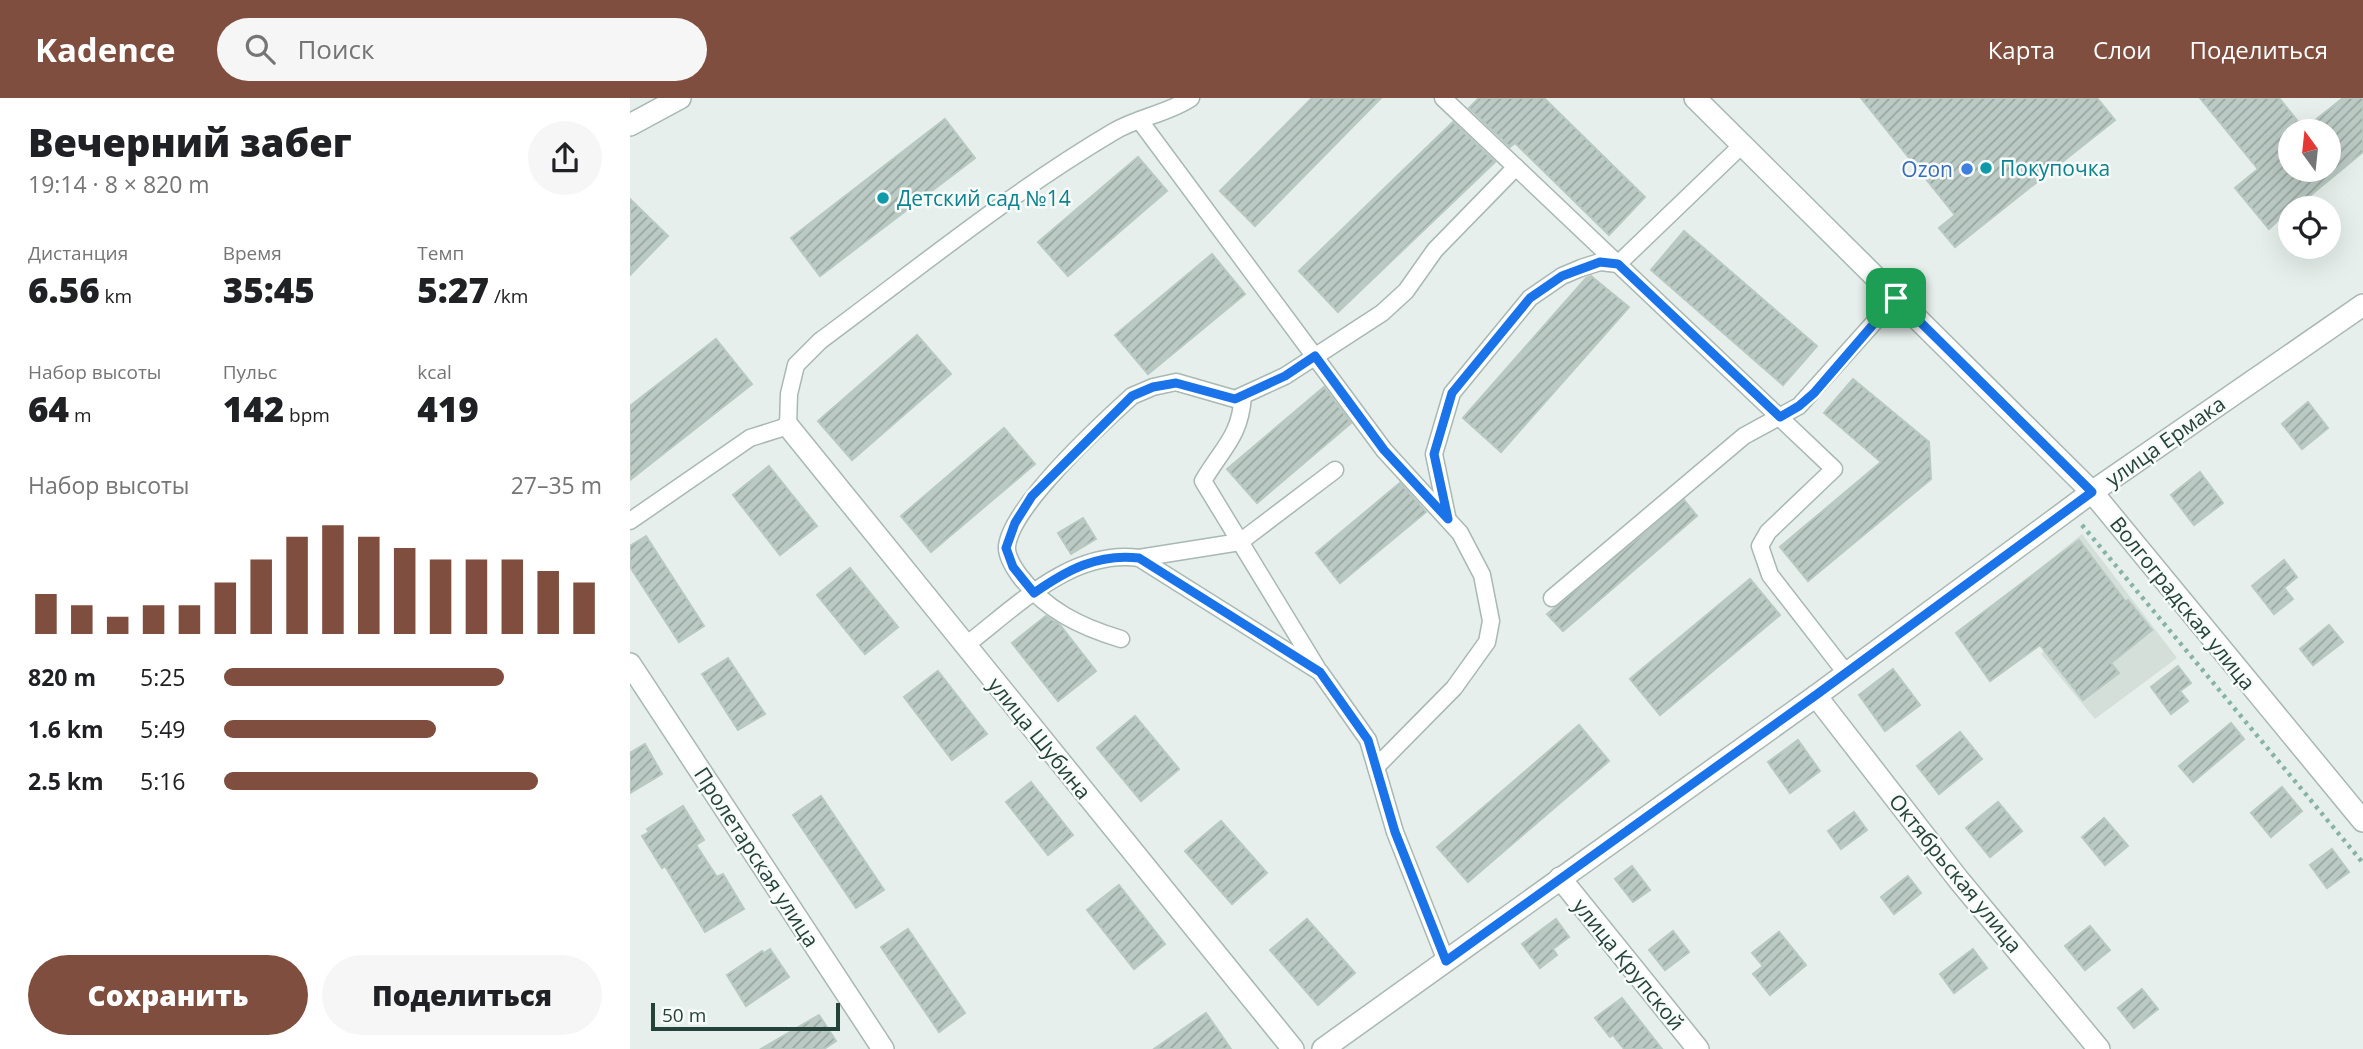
<!DOCTYPE html>
<html lang="ru">
<head>
<meta charset="utf-8">
<style>
  body { margin:0; font-family:"Open Sans",sans-serif; background:#f6f6f6; color:#202124; height:100vh; display:flex; flex-direction:column; font-size:26px; white-space:nowrap }
  * { box-sizing:border-box; margin:0 }
  p { font-size:23px; color:#757577 }
  .icon { flex:none; width:38px; height:38px; fill:none; stroke:currentColor; stroke-width:2; stroke-linecap:round; stroke-linejoin:round }
  .map { position:relative; flex:1; overflow:hidden }
  .drawer { display:flex; flex-direction:column; background:#fff; width:630px }
  .drawer>* { flex:none }
  .needle { width:46px; rotate:345deg }
  .buttons { position:absolute; left:1648px; top:21px; display:grid; gap:14px }
  .buttons a { display:grid; place-items:center; width:63px; height:63px; border-radius:50%; background:#fff; box-shadow:0 7px 28px #0002; font-size:35px }
  .scale { position:absolute; left:21px; bottom:18px; width:189px; box-sizing:border-box; padding-left:7px; border:4px solid #24423a; border-top:0; font-size:19px; line-height:24px; white-space:nowrap; color:#24423a; -webkit-text-stroke:5px #f7fbf9; paint-order:stroke }
  .pin { position:absolute; display:grid; place-items:center; width:60px; height:60px; color:#fff; margin:-30px; border-radius:14px; box-shadow:0 4px 10px #0006 }
  .round { display:grid; place-items:center; flex:none; width:74px; height:74px; border-radius:37px; background:#f6f6f6 }
  .headline { display:flex; align-items:center; justify-content:space-between; height:119px; padding:0 28px }
  h1 { font-size:38px; font-weight:800; line-height:52px }
  .metrics { display:grid; grid-template-columns:repeat(3,1fr); gap:10px; height:119px; padding:7px 28px }
  .metrics div { display:grid; align-content:center }
  .metrics b { font-size:35px; font-weight:800 }
  .metrics small { font-size:19px; font-weight:400 }
  .metrics p { font-size:19px }
  .chart { height:196px; padding:14px 28px }
  .chart p { display:flex; justify-content:space-between }
  .chart svg { width:100%; height:126px; margin-top:7px; stroke:#7f4e3f; stroke-width:6 }
  .cta { display:flex; gap:14px; margin-top:auto; padding:14px 28px }
  .cta a { flex:1; height:80px; border-radius:42px; background:#7f4e3f; color:#fff; font-size:28px; font-weight:800; line-height:80px; text-align:center }
  .cta a+a { background:#f6f6f6; color:#202124 }
  ul { padding:0 28px; list-style:none; font-size:23px }
  li { display:grid; grid-template-columns:112px 84px 1fr; align-items:center; height:52px }
  li i { height:18px; border-radius:9px; background:#7f4e3f }
  header { display:flex; align-items:center; gap:42px; box-sizing:border-box; height:98px; padding:0 35px; background:#7f4e3f; color:#fff }
  header strong { font-size:33px }
  nav { display:flex; gap:38px; margin-inline-start:auto; font-size:24px }
  .search { width:490px; height:63px; background:#f6f6f6; display:flex; align-items:center; gap:18px; box-sizing:border-box; padding:0 24px; border-radius:38px; color:#757577; font-size:26px }
  main { display:flex; flex:1; min-height:0 }
  .map>svg:first-child { display:block }
</style>
</head>
<body>
<header>
<strong>Kadence</strong>
<div class="search"><svg class="icon" aria-label="search" viewBox="0 0 24 24"><circle cx="10" cy="10" r="6"/><path d="M15 15l6 6"/></svg>Поиск</div>
<nav><a>Карта</a><a>Слои</a><a>Поделиться</a></nav>
</header>
<main>
<section class="drawer">
<div class="headline"><div><h1>Вечерний забег</h1><p>19:14 · 8 × 820 m</p></div><a class="round"><svg class="icon" aria-label="share" viewBox="0 0 24 24"><path d="M12 15V3M7 8l5-5 5 5M5 13v7h14v-7"/></svg></a></div>
<div class="metrics">
<div><p>Дистанция</p><b>6.56<small> km</small></b></div>
<div><p>Время</p><b>35:45</b></div>
<div><p>Темп</p><b>5:27<small> /km</small></b></div>
</div>
<div class="metrics">
<div><p>Набор высоты</p><b>64<small> m</small></b></div>
<div><p>Пульс</p><b>142<small> bpm</small></b></div>
<div><p>kcal</p><b>419</b></div>
</div>
<div class="chart"><p><span>Набор высоты</span>27–35 m</p>
<svg viewBox="0 0 160 44" preserveAspectRatio="none"><path d="M5 44V30M15 44V34M25 44V38M35 44V34M45 44V34M55 44V26M65 44V18M75 44V10M85 44V6M95 44V10M105 44V14M115 44V18M125 44V18M135 44V18M145 44V22M155 44V26"/></svg>
</div>
<ul>
<li><b>820 m</b>5:25<i style="width:74%"></i></li>
<li><b>1.6 km</b>5:49<i style="width:56%"></i></li>
<li><b>2.5 km</b>5:16<i style="width:83%"></i></li>
</ul>
<div class="cta"><a>Сохранить</a><a>Поделиться</a></div>
</section>
<div class="map">
<svg width="1733" height="951" viewBox="0 0 1733 951">
  <defs>
    <pattern id="building-hatch" width="6" height="6" patternUnits="userSpaceOnUse" patternTransform="scale(1.75)"><rect width="6" height="6" fill="#bbcac4"/><path d="M-1 1l2-2M0 6l6-6M5 7l2-2" fill="none" stroke="#98a6a0"/></pattern>
  </defs>
  <rect width="100%" height="100%" fill="#e6efeb"/>
  <!-- built -->
  <path fill="#d4dfda" d="M1452 436 1547 560 1465 621 1411 556 1417 550 1379 495Z"/>
  <!-- building -->
  <g fill="url(#building-hatch)" stroke="#b8c9c2" stroke-width="2" fill-rule="evenodd">
    <path d="M682 0H751L625 128 590 93Z"/>
    <path d="M849 0H914L1015 99 979 137 885 45 880 49 839 10Z"/>
    <path d="M1231 0H1467L1485 22 1325 149 1309 130 1325 117Z"/>
    <path d="M1570 0H1649L1674 31 1713 0H1733V54L1665 110H1661L1639 131 1605 90 1628 71ZM1661 33H1699V72H1661Z"/>
    <path d="M315 21 345 60 190 178 161 140Z"/>
    <path d="M823 24 865 64 708 214 669 173Z"/>
    <path d="M508 59 537 93 438 178 408 144Z"/>
    <path d="M0 101 38 138 0 177Z"/>
    <path d="M1054 133 1187 248 1153 287 1021 172Z"/>
    <path d="M582 156 615 196 518 276 485 237Z"/>
    <path d="M961 178 999 209 871 354 833 320 956 180Z"/>
    <path d="M287 237 321 276 222 362 188 323Z"/>
    <path d="M86 241 122 286 0 382V308Z"/>
    <path d="M1223 281 1299 344 1301 381 1178 483 1150 449 1251 364 1194 315Z"/>
    <path d="M694 289 721 325 627 405 597 371Z"/>
    <path d="M1678 304 1698 330 1672 351 1652 326Z"/>
    <path d="M374 330 405 366 301 454 271 418Z"/>
    <path d="M139 368 187 428 150 457 103 397Z"/>
    <path d="M1570 374 1593 405 1564 427 1541 397Z"/>
    <path d="M770 385 796 414 710 485 686 455Z"/>
    <path d="M1054 402 1067 418 933 533 917 516Z"/>
    <path d="M453 420 466 441 441 456 428 435Z"/>
    <path d="M16 438 74 528 49 544 0 469V448Z"/>
    <path d="M1449 442 1496 504 1498 502 1522 532 1481 565 1489 575 1453 602 1410 547 1360 583 1326 535Z"/>
    <path d="M1654 462 1667 479 1654 490 1663 501 1644 516 1622 488Z"/>
    <path d="M220 470 268 529 235 556 187 497Z"/>
    <path d="M1120 481 1150 517 1030 617 1000 581Z"/>
    <path d="M416 518 430 527 466 573 428 603 382 545Z"/>
    <path d="M1699 527 1713 544 1683 567 1670 551Z"/>
    <path d="M98 560 135 616 108 632 72 576Z"/>
    <path d="M1548 568 1561 585 1550 593 1558 603 1541 616 1521 589Z"/>
    <path d="M1263 571 1290 607 1255 633 1229 597Z"/>
    <path d="M308 573 357 636 322 662 274 599Z"/>
    <path d="M505 618 549 671 511 703 467 650Z"/>
    <path d="M1601 625 1614 641 1563 684 1549 668Z"/>
    <path d="M949 627 979 663 838 784 807 749Z"/>
    <path d="M1330 634 1352 661 1309 696 1287 668Z"/>
    <path d="M1168 642 1190 673 1160 695 1138 664Z"/>
    <path d="M15 646 32 676 0 695V655Z"/>
    <path d="M401 684 443 737 418 757 376 704Z"/>
    <path d="M1652 689 1672 713 1641 739 1621 715Z"/>
    <path d="M191 698 254 792 226 810 163 717Z"/>
    <path d="M1368 704 1392 733 1360 759 1336 730Z"/>
    <path d="M53 708 74 742 66 747 87 779 93 776 114 811 75 834 35 768 32 770 12 738 19 734 17 731Z"/>
    <path d="M1224 714 1237 732 1211 751 1198 733Z"/>
    <path d="M1474 720 1498 748 1475 767 1452 739Z"/>
    <path d="M591 723 637 775 602 806 555 753Z"/>
    <path d="M1702 751 1719 774 1697 790 1680 767Z"/>
    <path d="M1002 768 1020 792 1003 804 985 781Z"/>
    <path d="M1278 778 1291 795 1264 816 1251 799Z"/>
    <path d="M489 787 535 846 504 871 457 812Z"/>
    <path d="M677 821 725 875 688 907 640 852Z"/>
    <path d="M926 821 939 839 923 851 927 857 910 870 892 846Z"/>
    <path d="M1460 828 1480 852 1455 872 1435 848Z"/>
    <path d="M278 831 335 915 309 934 251 849Z"/>
    <path d="M1043 833 1059 854 1035 872 1019 852Z"/>
    <path d="M1149 834 1176 867 1140 897 1123 876 1133 868 1122 855Z"/>
    <path d="M140 851 159 879 116 908 97 877 132 853 134 855Z"/>
    <path d="M1343 851 1357 870 1324 895 1310 876Z"/>
    <path d="M1512 891 1528 911 1504 930 1488 910Z"/>
    <path d="M992 900 1032 951H994L983 937 980 939 965 920Z"/>
    <path d="M576 915 601 951H524Z"/>
    <path d="M189 917 206 943 194 951H131Z"/>
  </g>
  <g fill="none" stroke-linecap="round" stroke-linejoin="round">
    <defs>
      <g id="service">
        <path d="M813 0 1204 371 1138 434 1130 448 1140 477 1216 575"/>
        <path d="M510 23 754 352 830 435 852 477 861 523 857 544 824 590 746 669"/>
        <path d="M613 298C610 339 593 349 573 383L687 570"/>
        <path d="M817 418 804 356 822 295 900 200 932 178 951 170 970 164 988 166 1112 47"/>
        <path d="M0 423 120 340 158 328 159 296 166 267 190 243C286 172 380 95 483 34 508 19 537 16 561 0"/>
        <path d="M509 460 610 444 705 372"/>
        <path d="M922 500 1114 338 1169 308 1266 200"/>
        <path d="M491 541C451 529 415 512 389 477 384 470 376 458 377 448 382 408 470 327 502 298L523 289 546 284 605 301 655 278 752 215 776 193 805 152 886 69"/>
        <path d="M336 547C386 509 441 451 509 460L690 574 738 642 765 734 816 863"/>
      </g>
      <g id="minor">
        <path d="M1065 0 1462 394"/>
        <path d="M0 27 50 0"/>
        <path d="M158 328 663 951"/>
        <path d="M0 566 253 951"/>
        <path d="M1186 598 1328 781 1469 951"/>
        <path d="M930 780 1068 951"/>
      </g>
      <g id="tertiary">
        <path d="M1462 394 1733 723"/>
        <path d="M693 951 1186 598 1462 394 1733 207"/>
      </g>
    </defs>
    <!-- service casing -->
    <use href="#service" stroke="#a8b8b2" stroke-width="19"/>
    <!-- minor casing -->
    <use href="#minor" stroke="#a8b8b2" stroke-width="24"/>
    <!-- tertiary casing -->
    <use href="#tertiary" stroke="#a8b8b2" stroke-width="24"/>
    <!-- path -->
    <path stroke="#86b3a5" stroke-width="4.5" stroke-dasharray="3.5 5" stroke-linecap="butt" d="M1452 427 1733 765"/>
    <!-- service -->
    <use href="#service" stroke="#fff" stroke-width="16"/>
    <!-- minor -->
    <use href="#minor" stroke="#fff" stroke-width="21"/>
    <!-- tertiary -->
    <use href="#tertiary" stroke="#fff" stroke-width="21"/>
  </g>
  <g fill="none" stroke-linecap="round" stroke-linejoin="round">
    <defs>
      <path id="route" d="M970 164 988 166 1150 319 1169 308 1184 295 1266 200 1462 394 1186 597 816 863 765 734 738 642 690 574 509 460C468 455 437 472 404 495L383 469 376 450 385 425 402 398 502 298 523 289 546 285 605 301 655 278 685 258 754 352 818 421 804 356 822 295 900 200 932 178Z"/>
    </defs>
    <!-- route casing -->
    <use href="#route" stroke="#fff" stroke-width="14"/>
    <!-- route -->
    <use href="#route" stroke="#1a73e8" stroke-width="9"/>
  </g>
  <!-- markers -->
  <g fill="#0f9aa8" stroke="#f7fbf9" stroke-width="2.5">
    <circle cx="1356" cy="70" r="7"/>
    <circle cx="253" cy="100" r="7"/>
  </g>
  <circle fill="#3f7fe0" stroke="#f7fbf9" stroke-width="2.5" cx="1337" cy="71" r="7"/>
  <g text-anchor="middle" dominant-baseline="central" stroke-width="5" stroke-linejoin="round" paint-order="stroke">
    <!-- culture labels -->
    <g font-size="21" fill="#0d838f" stroke="#f7fbf9" text-anchor="start">
      <text x="1370" y="70">Покупочка</text>
      <text x="267" y="100">Детский сад №14</text>
    </g>
    <!-- shop labels -->
    <g font-size="21" fill="#366cbe" stroke="#f7fbf9" text-anchor="end">
      <text x="1323" y="71">Ozon</text>
    </g>
    <!-- street labels -->
    <g font-size="21" fill="#24423a" stroke="#f7fbf9">
      <text transform="translate(1535 343) rotate(-35)">улица Ермака</text>
      <text transform="translate(1553 505) rotate(51)">Волгоградская улица</text>
      <text transform="translate(410 640) rotate(51)">улица Шубина</text>
      <text transform="translate(127 759) rotate(57)">Пролетарская улица</text>
      <text transform="translate(1326 775) rotate(51)">Октябрьская улица</text>
      <text transform="translate(999 866) rotate(51)">улица Крупской</text>
    </g>
  </g>
</svg>
<div class="buttons">
<a><svg class="needle" viewBox="-14 -14 28 28"><path d="M0-13l5 13h-10z" fill="#e53935"/><path d="M0 13l5-13h-10z" fill="#757577"/></svg></a>
<a><svg class="icon" aria-label="locate" viewBox="0 0 24 24"><circle cx="12" cy="12" r="6"/><path d="M12 2v4M12 18v4M2 12h4M18 12h4"/></svg></a>
</div>
<div class="scale">50 m</div>
<div class="pin" style="left:1266px;top:200px;background:#1e9e55"><svg class="icon" aria-label="arrive" viewBox="0 0 24 24"><path d="M6 21V4h12l-3 4 3 4H6"/></svg></div>
</div>
</main>
</body>
</html>
